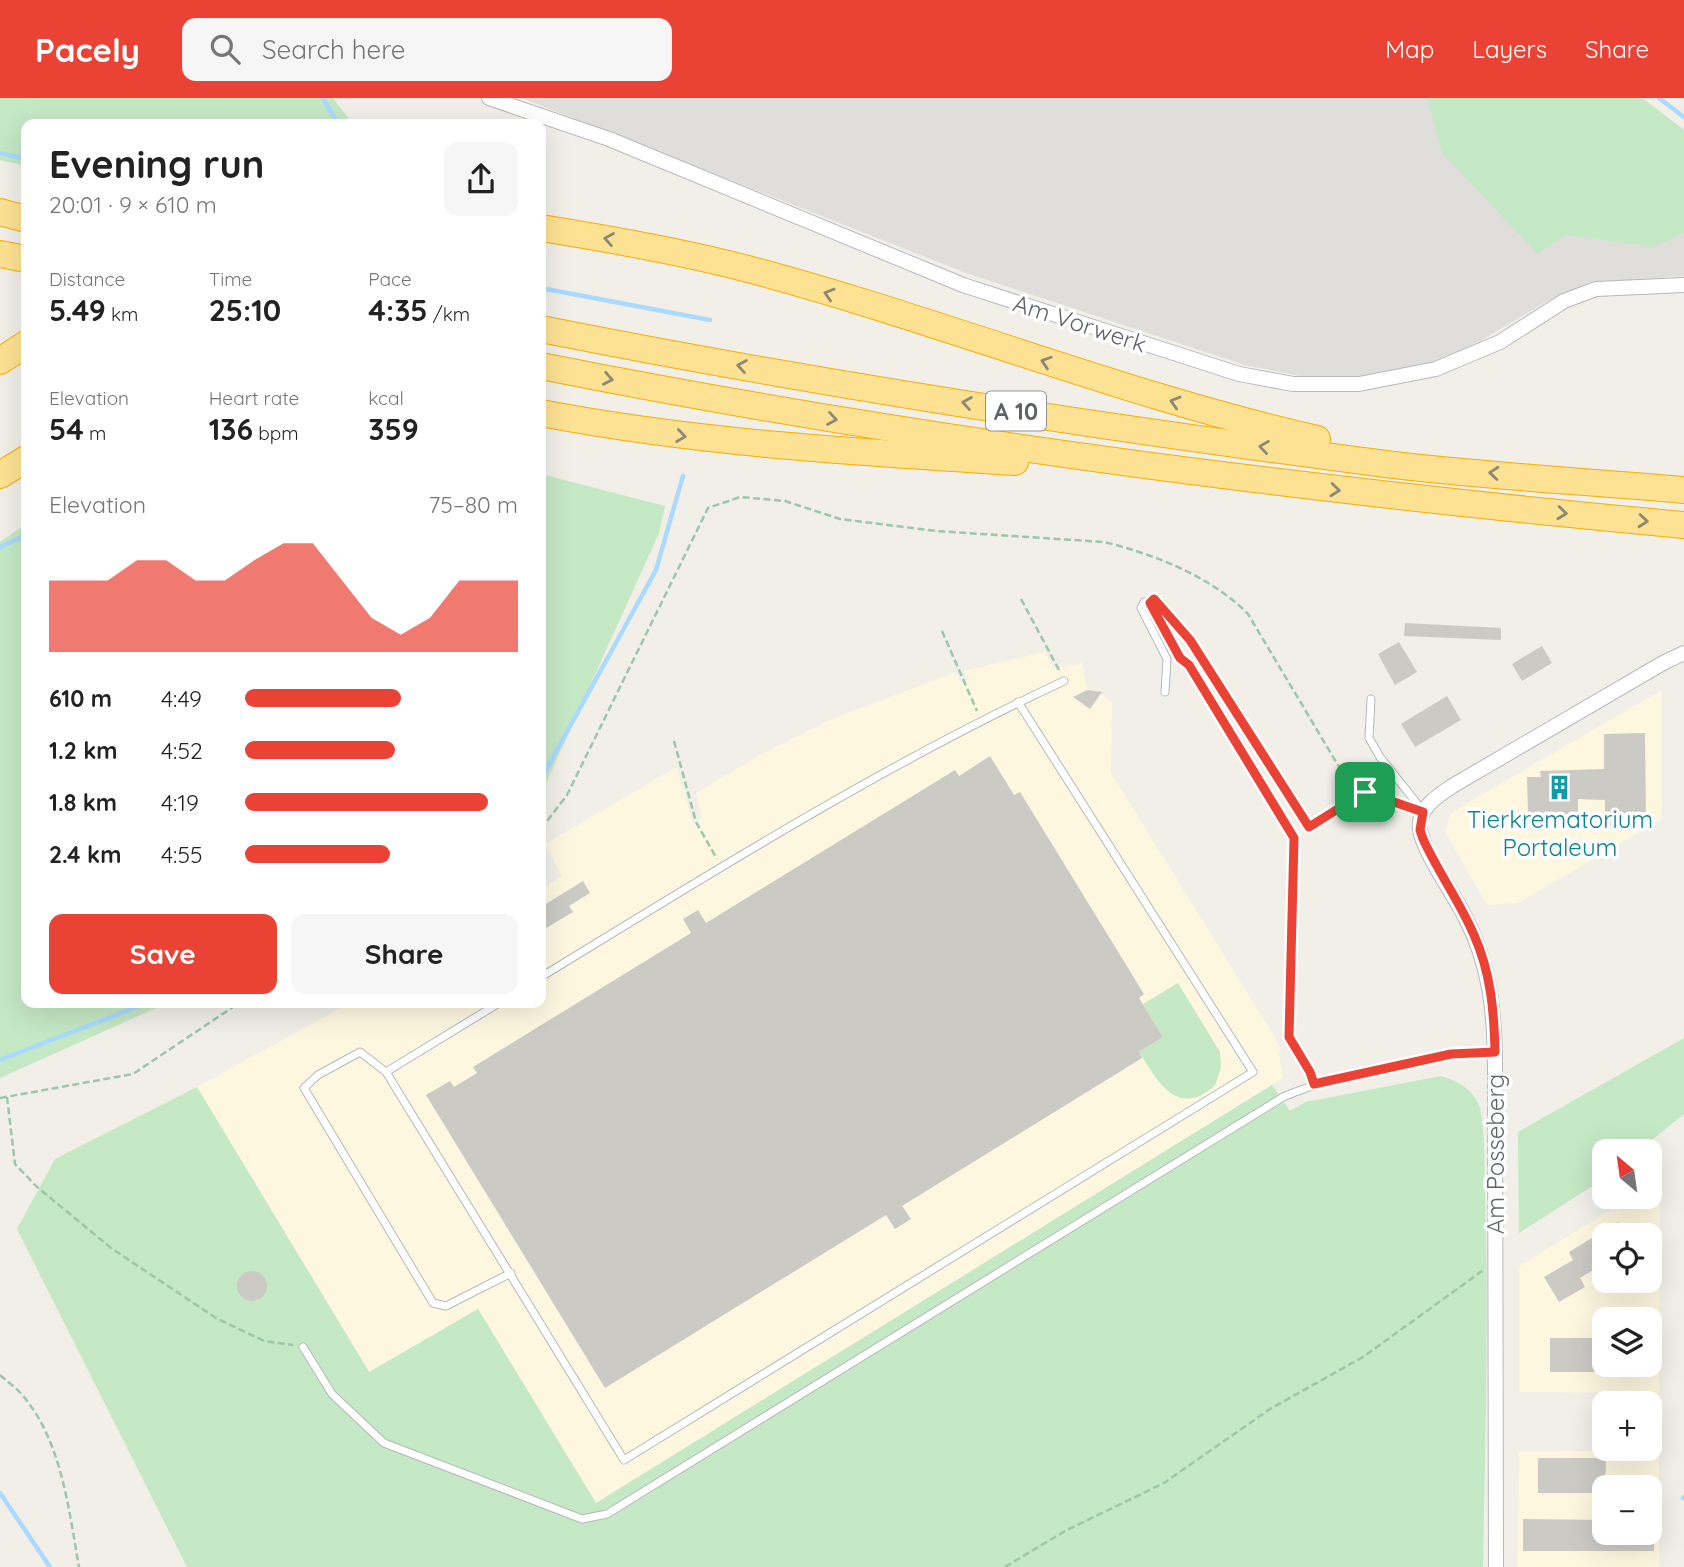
<!DOCTYPE html>
<html lang="en">
<head>
<meta charset="utf-8">
<style>
  body { margin:0; font-family:Quicksand,sans-serif; background:#f6f6f6; color:#222; height:100vh; display:flex; flex-direction:column; font-size:26px; white-space:nowrap }
  * { box-sizing:border-box; margin:0 }
  p { font-size:23px; color:#767676 }
  .icon { flex:none; width:38px; height:38px; fill:none; stroke:currentColor; stroke-width:2; stroke-linecap:round; stroke-linejoin:round }
  .map { position:relative; flex:1; overflow:hidden }
  .details { position:absolute; left:21px; top:21px; width:525px; height:889px; display:flex; flex-direction:column; background:#fff; border-radius:14px; box-shadow:0 7px 28px #0002 }
  .details>* { flex:none }
  .needle { width:46px; rotate:331deg }
  .tools { position:absolute; left:1592px; top:1041px; display:grid; gap:14px }
  .tools a { display:grid; place-items:center; width:70px; height:70px; border-radius:14px; background:#fff; box-shadow:0 7px 28px #0002; font-size:35px }
  .pin { position:absolute; display:grid; place-items:center; width:60px; height:60px; color:#fff; margin:-30px; border-radius:14px; box-shadow:0 4px 10px #0006 }
  .round { display:grid; place-items:center; flex:none; width:74px; height:74px; border-radius:14px; background:#f6f6f6 }
  .overview { display:flex; align-items:center; justify-content:space-between; height:119px; padding:0 28px }
  h1 { font-size:38px; font-weight:700; line-height:52px }
  .figures { display:grid; grid-template-columns:repeat(3,1fr); gap:10px; height:119px; padding:7px 28px }
  .figures div { display:grid; align-content:center }
  .figures b { font-size:30px; font-weight:700 }
  .figures small { font-size:19px; font-weight:400 }
  .figures p { font-size:19px }
  .chart { height:196px; padding:14px 28px }
  .chart p { display:flex; justify-content:space-between }
  .chart svg { width:100%; height:126px; margin-top:7px; fill:#ea4335; opacity:.7 }
  .primary-button { display:flex; gap:14px; margin-top:auto; padding:14px 28px }
  .primary-button a { flex:1; height:80px; border-radius:14px; background:#ea4335; color:#fff; font-size:28px; font-weight:700; line-height:80px; text-align:center }
  .primary-button a+a { background:#f6f6f6; color:#222 }
  ul { padding:0 28px; list-style:none; font-size:23px }
  li { display:grid; grid-template-columns:112px 84px 1fr; align-items:center; height:52px }
  li i { height:18px; border-radius:9px; background:#ea4335 }
  header { display:flex; align-items:center; gap:42px; box-sizing:border-box; height:98px; padding:0 35px; background:#ea4335; color:#fff }
  header strong { font-size:33px }
  nav { display:flex; gap:38px; margin-inline-start:auto; font-size:24px }
  .search { width:490px; height:63px; background:#f6f6f6; display:flex; align-items:center; gap:18px; box-sizing:border-box; padding:0 24px; border-radius:14px; color:#767676; font-size:26px }
  .map>svg:first-child { display:block }
</style>
</head>
<body>
<header>
<strong>Pacely</strong>
<div class="search"><svg class="icon" aria-label="search" viewBox="0 0 24 24"><circle cx="10" cy="10" r="6"/><path d="M15 15l6 6"/></svg>Search here</div>
<nav><a>Map</a><a>Layers</a><a>Share</a></nav>
</header>
<div class="map">
<svg width="1684" height="1469" viewBox="0 0 1684 1469">
  <rect width="100%" height="100%" fill="#f1efe8"/>
  <!-- commercial -->
  <g fill="#fef7e0" fill-rule="evenodd">
    <path d="M1045 554 1053 571 1082 565 1087 591 1098 593 1112 604 1111 675 1273 936 1281 953 1279 956 1283 980 596 1405 478 1211 370 1274 197 989 350 905H541V791L562 778 545 746 677 669 693 726 702 720 696 695 753 661 835 620 956 574 961 585 968 582 964 573Z"/>
    <path d="M1662 592V721L1518 805 1487 807 1445 734 1452 714Z"/>
    <path d="M1660 1082 1659 1295 1519 1294V1168L1632 1099H1650V1088ZM1605 1138H1650V1183H1605ZM1605 1222H1650V1267H1605Z"/>
    <path d="M1519 1353 1659 1354V1469H1518ZM1605 1390H1650V1435H1605Z"/>
  </g>
  <!-- industrial -->
  <path fill="#e0deda" d="M522 0H1642L1684 32V178L1588 185 1544 205 1472 248 1432 265 1356 279 1300 278 1245 267 966 175Z"/>
  <!-- green -->
  <g fill="#c5e8c5">
    <path d="M0 0H333L353 26H26V68L0 62Z"/>
    <path d="M1427 0H1642L1684 32V135L1653 149 1565 137 1538 156 1442 55Z"/>
    <path d="M541 376 665 408 659 435 541 696Z"/>
    <path d="M26 426V905H167L0 980V444Z"/>
    <path d="M1178 885 1220 954 1221 970 1215 987C1178 1022 1157 982 1139 954L1163 939 1143 906Z"/>
    <path d="M1684 940V1016L1638 1053 1605 1054V1080L1519 1135 1518 1034Z"/>
    <path d="M1441 978C1457 983 1470 989 1478 1005 1486 1022 1484 1074 1485 1095 1489 1220 1485 1345 1483 1469H187L17 1131 55 1061 197 989 369 1274 478 1211 596 1405 1272 987 1290 1013 1306 1004Z"/>
  </g>
  <g fill="none" stroke-linecap="round" stroke-linejoin="round">
    <!-- stream -->
    <g stroke="#aadaff" stroke-width="4.5">
      <path d="M323 0 337 24 342 26"/>
      <path d="M1659 0 1684 19"/>
      <path d="M0 55 26 61"/>
      <path d="M541 190 710 222"/>
      <path d="M0 449 26 437"/>
      <path d="M541 681 656 472 683 378"/>
      <path d="M0 962 147 905"/>
      <path d="M0 1395 50 1469"/>
      <path d="M1683 1400 1684 1399"/>
    </g>
  </g>
  <!-- building -->
  <g fill="#cccac5">
    <path d="M1405 525 1501 530V542L1404 538Z"/>
    <path d="M1399 544 1417 574 1395 587 1378 556Z"/>
    <path d="M1542 548 1552 565 1522 583 1512 566Z"/>
    <path d="M1087 592 1102 594 1090 611 1073 599Z"/>
    <path d="M1447 598 1461 622 1415 649 1401 626Z"/>
    <path d="M1645 635 1646 715H1621V727L1605 728V702L1578 701V717L1528 718 1527 679H1541L1540 673 1604 671V636Z"/>
    <path d="M990 658 1014 697 1020 694 1144 896 1139 900 1163 939 1139 954 1142 960 902 1108 911 1121 895 1131 886 1117 605 1290 426 997 450 983 454 989 477 975 473 969 691 835 683 821 698 812 706 825 955 672 959 678Z"/>
    <path d="M583 783 590 795 569 808 573 814 541 833V809Z"/>
    <path d="M1618 1124 1627 1138H1605V1165L1580 1180 1585 1189 1559 1204 1544 1179 1573 1162 1569 1154Z"/>
    <circle cx="252" cy="1188" r="15"/>
    <rect x="1550" y="1240" width="55" height="34"/>
    <path d="M1538 1360H1606L1605 1395H1538Z"/>
    <path d="M1523 1421 1605 1422V1435H1654V1453H1523Z"/>
  </g>
  <g fill="none" stroke-linecap="round" stroke-linejoin="round">
    <defs>
      <g id="service">
        <path d="M1165 594 1167 561 1141 510 1144 504 1150 505 1180 560 1189 567 1294 740 1289 939 1310 974 1314 986"/>
        <path d="M1371 601 1369 640 1380 659 1423 713"/>
        <path d="M541 879C711 775 883 667 1064 583"/>
        <path d="M499 905 386 974 624 1362 1253 974 1018 604"/>
        <path d="M386 974 360 954 318 977 304 990 433 1205 446 1208 511 1175"/>
        <path d="M303 1249 332 1296 384 1345 582 1421 607 1416 1283 999C1345 973 1428 957 1495 954"/>
      </g>
      <g id="minor">
        <path d="M489 0 609 41 963 187 1239 276 1293 286H1359L1436 271 1500 244 1564 203 1596 191 1684 187"/>
        <path d="M1496 1469 1495 973C1495 918 1491 867 1464 817 1453 795 1423 754 1420 731 1417 710 1439 697 1454 687L1663 565 1684 555"/>
      </g>
      <g id="motorway">
        <path d="M0 114 26 121"/>
        <path d="M541 130C610 141 680 153 748 171 940 222 1124 297 1317 341"/>
        <path d="M0 156 26 161"/>
        <path d="M541 231C818 286 1098 329 1378 365 1479 378 1582 383 1684 392"/>
        <path d="M0 263 26 246"/>
        <path d="M541 268C918 343 1301 392 1684 427"/>
        <path d="M541 315C698 345 856 354 1015 364"/>
        <path d="M0 377 26 361"/>
      </g>
    </defs>
    <!-- service casing -->
    <use href="#service" stroke="#b5b8bc" stroke-width="9"/>
    <!-- minor casing -->
    <use href="#minor" stroke="#b5b8bc" stroke-width="16"/>
    <!-- motorway casing -->
    <use href="#motorway" stroke="#f9ab00" stroke-width="28"/>
    <!-- path -->
    <g stroke="#9cc7a9" stroke-width="2.5" stroke-dasharray="7 3.5" stroke-linecap="butt">
      <path d="M1021 501 1059 572"/>
      <path d="M1174 522 1190 542 1309 729 1365 694"/>
      <path d="M942 533 977 613"/>
      <path d="M674 643 696 724 717 761"/>
      <path d="M541 731 567 697 708 410 740 399 785 403 840 421 936 433 1104 444C1154 456 1212 479 1248 516L1345 679 1365 694 1404 707"/>
      <path d="M7 999 15 1066 36 1088 111 1150 216 1220 264 1243 293 1247"/>
      <path d="M0 1000 133 976 239 905"/>
      <path d="M0 1277C8 1284 18 1291 24 1299 62 1345 69 1413 79 1469"/>
      <path d="M1005 1469 1065 1433 1164 1385 1270 1311 1363 1259 1482 1173"/>
    </g>
    <!-- service -->
    <use href="#service" stroke="#fff" stroke-width="7"/>
    <!-- minor -->
    <use href="#minor" stroke="#fff" stroke-width="14"/>
    <!-- motorway -->
    <use href="#motorway" stroke="#fde293" stroke-width="26"/>
  </g>
  <!-- one-way arrows -->
  <defs><path id="oneway-chevron" d="M-2-3.5L2.5 0L-2 3.5" fill="none" stroke-width="1.6" stroke-linecap="round" stroke-linejoin="round" transform="scale(1.75)"/></defs>
  <g stroke="#8e8975">
    <use href="#oneway-chevron" transform="translate(609 141) rotate(-170)"/>
    <use href="#oneway-chevron" transform="translate(829 196) rotate(-163)"/>
    <use href="#oneway-chevron" transform="translate(1046 264) rotate(-162)"/>
    <use href="#oneway-chevron" transform="translate(742 268) rotate(-171)"/>
    <use href="#oneway-chevron" transform="translate(608 281) rotate(11)"/>
    <use href="#oneway-chevron" transform="translate(1175 304) rotate(-164)"/>
    <use href="#oneway-chevron" transform="translate(967 305) rotate(-171)"/>
    <use href="#oneway-chevron" transform="translate(832 321) rotate(10)"/>
    <use href="#oneway-chevron" transform="translate(681 338) rotate(8)"/>
    <use href="#oneway-chevron" transform="translate(1264 349) rotate(-172)"/>
    <use href="#oneway-chevron" transform="translate(1494 375) rotate(-175)"/>
    <use href="#oneway-chevron" transform="translate(1335 392) rotate(6)"/>
    <use href="#oneway-chevron" transform="translate(1562 415) rotate(6)"/>
    <use href="#oneway-chevron" transform="translate(1643 423) rotate(5)"/>
  </g>
  <g fill="none" stroke-linecap="round" stroke-linejoin="round">
    <defs>
      <path id="route" d="M1154 501 1190 542 1309 729 1365 694 1423 714 1420 732 1423 741C1438 774 1460 804 1474 837 1491 875 1494 913 1495 954L1451 956 1314 986 1310 974 1289 939 1294 740 1189 567 1180 560 1150 505Z"/>
    </defs>
    <!-- route casing -->
    <use href="#route" stroke="#fff" stroke-width="14"/>
    <!-- route -->
    <use href="#route" stroke="#ea4335" stroke-width="9"/>
  </g>
  <!-- icons -->
  <defs>
    <symbol id="building-bare" viewBox="-9 -9 18 18"><path d="M-4-6H4V6H1V3H-1V6H-4ZM-2.5-4.3h1.7v1.8h-1.7ZM.8-4.3h1.7v1.8H.8ZM-2.5-1h1.7V.8h-1.7ZM.8-1h1.7V.8H.8Z" fill="#0f9aa8" stroke="#fff" stroke-width="2.5" paint-order="stroke"/></symbol>
  </defs>
  <g fill-rule="evenodd">
    <use href="#building-bare" x="1542" y="672" width="35" height="35"/>
  </g>
  <g text-anchor="middle" dominant-baseline="central" stroke-width="7" stroke-linejoin="round" paint-order="stroke">
    <!-- shield labels -->
    <rect fill="#fff" stroke="#8f9295" stroke-width="2" x="986" y="293.5" width="60" height="39" rx="5"/>
    <g font-size="23" font-weight="bold" fill="#5f6368">
      <text x="1016" y="313">A 10</text>
    </g>
    <!-- street labels -->
    <g font-size="24" fill="#5f6368" stroke="#fff">
      <text transform="translate(1080 225) rotate(18)">Am Vorwerk</text>
      <text transform="translate(1495 1056) rotate(-90)">Am Posseberg</text>
    </g>
    <!-- culture labels -->
    <g font-size="24" fill="#0d838f" stroke="#fff">
      <text x="1560" y="721">Tierkrematorium<tspan x="1560" dy="28">Portaleum</tspan></text>
    </g>
  </g>
</svg>
<div class="tools">
<a><svg class="needle" viewBox="-14 -14 28 28"><path d="M0-13l5 13h-10z" fill="#e53935"/><path d="M0 13l5-13h-10z" fill="#767676"/></svg></a>
<a><svg class="icon" aria-label="locate" viewBox="0 0 24 24"><circle cx="12" cy="12" r="6"/><path d="M12 2v4M12 18v4M2 12h4M18 12h4"/></svg></a>
<a><svg class="icon" aria-label="layers" viewBox="0 0 24 24"><path d="M12 4l9 5-9 5-9-5zM3 14l9 5 9-5"/></svg></a>
<a>+</a>
<a>−</a>
</div>
<div class="pin" style="left:1365px;top:694px;background:#1e9e55"><svg class="icon" aria-label="arrive" viewBox="0 0 24 24"><path d="M6 21V4h12l-3 4 3 4H6"/></svg></div>
<section class="details">
<div class="overview"><div><h1>Evening run</h1><p>20:01 · 9 × 610 m</p></div><a class="round"><svg class="icon" aria-label="share" viewBox="0 0 24 24"><path d="M12 15V3M7 8l5-5 5 5M5 13v7h14v-7"/></svg></a></div>
<div class="figures">
<div><p>Distance</p><b>5.49<small> km</small></b></div>
<div><p>Time</p><b>25:10</b></div>
<div><p>Pace</p><b>4:35<small> /km</small></b></div>
</div>
<div class="figures">
<div><p>Elevation</p><b>54<small> m</small></b></div>
<div><p>Heart rate</p><b>136<small> bpm</small></b></div>
<div><p>kcal</p><b>359</b></div>
</div>
<div class="chart"><p><span>Elevation</span>75–80 m</p>
<svg viewBox="0 0 160 44" preserveAspectRatio="none"><path d="M0 44V19L10 19L20 19L30 12L40 12L50 19L60 19L70 12L80 6L90 6L100 19L110 32L120 38L130 32L140 19L150 19L160 19V44z"/></svg>
</div>
<ul>
<li><b>610 m</b>4:49<i style="width:57%"></i></li>
<li><b>1.2 km</b>4:52<i style="width:55%"></i></li>
<li><b>1.8 km</b>4:19<i style="width:89%"></i></li>
<li><b>2.4 km</b>4:55<i style="width:53%"></i></li>
</ul>
<div class="primary-button"><a>Save</a><a>Share</a></div>
</section>
</div>
</body>
</html>
